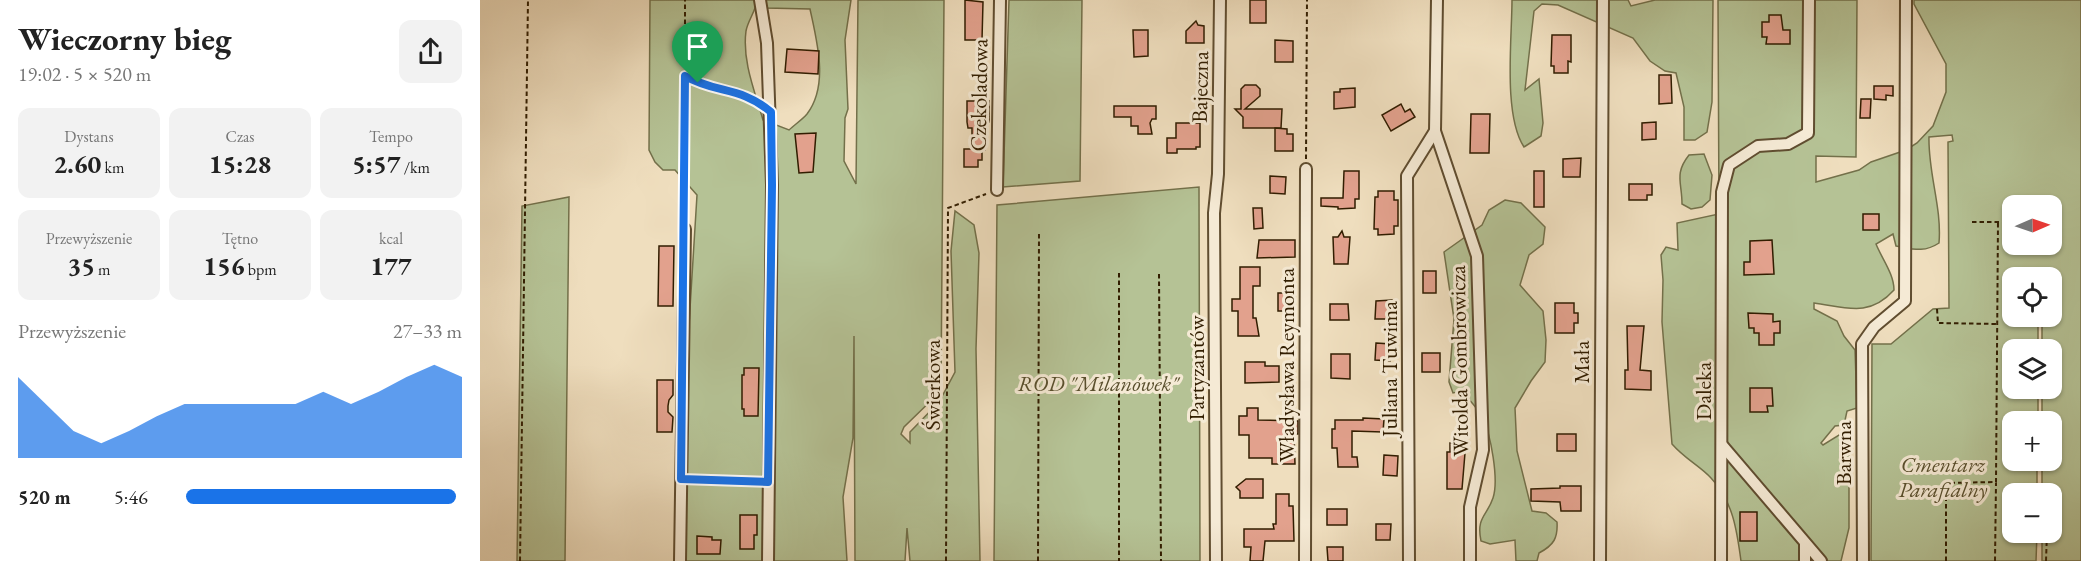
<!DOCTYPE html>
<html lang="pl">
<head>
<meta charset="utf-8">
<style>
  body { margin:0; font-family:"EB Garamond",serif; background:#f2f2f2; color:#222; height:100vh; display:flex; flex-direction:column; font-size:22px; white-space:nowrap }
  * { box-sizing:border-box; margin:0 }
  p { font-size:20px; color:#767676 }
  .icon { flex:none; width:33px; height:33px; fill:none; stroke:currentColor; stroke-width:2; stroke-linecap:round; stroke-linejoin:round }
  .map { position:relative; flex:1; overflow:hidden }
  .drawer { display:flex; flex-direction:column; background:#fff; width:480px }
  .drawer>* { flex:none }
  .needle { width:39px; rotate:88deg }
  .tools { position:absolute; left:1522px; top:195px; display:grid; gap:12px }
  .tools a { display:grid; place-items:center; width:60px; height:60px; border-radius:12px; background:#fff; box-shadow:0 2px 4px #0004; font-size:30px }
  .pin { position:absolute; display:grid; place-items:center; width:51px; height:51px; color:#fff; margin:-62px -26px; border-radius:50% 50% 50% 0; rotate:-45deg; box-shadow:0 0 6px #0007 }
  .pin .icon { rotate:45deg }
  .round { display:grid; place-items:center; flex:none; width:63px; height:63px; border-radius:12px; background:#f2f2f2 }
  .head { display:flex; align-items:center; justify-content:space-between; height:102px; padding:0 18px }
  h1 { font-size:33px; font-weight:700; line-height:45px }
  .figures { display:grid; grid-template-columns:repeat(3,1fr); gap:9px; height:102px; padding:6px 18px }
  .figures div { display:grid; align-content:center; border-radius:12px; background:#f2f2f2; text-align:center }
  .figures b { font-size:26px; font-weight:700 }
  .figures small { font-size:16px; font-weight:400 }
  .figures p { font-size:16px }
  .chart { height:168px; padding:12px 18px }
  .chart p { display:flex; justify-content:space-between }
  .chart svg { width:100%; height:108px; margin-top:6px; fill:#1a73e8; opacity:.7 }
  ul { padding:0 18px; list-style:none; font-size:20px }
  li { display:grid; grid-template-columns:96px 72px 1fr; align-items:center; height:45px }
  li i { height:15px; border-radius:8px; background:#1a73e8 }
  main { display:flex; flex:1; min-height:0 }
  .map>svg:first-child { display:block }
</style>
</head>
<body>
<main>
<section class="drawer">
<div class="head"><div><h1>Wieczorny bieg</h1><p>19:02 · 5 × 520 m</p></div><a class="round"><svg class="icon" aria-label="share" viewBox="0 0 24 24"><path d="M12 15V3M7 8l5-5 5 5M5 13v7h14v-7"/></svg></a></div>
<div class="figures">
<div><p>Dystans</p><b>2.60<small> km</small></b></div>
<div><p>Czas</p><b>15:28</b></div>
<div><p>Tempo</p><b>5:57<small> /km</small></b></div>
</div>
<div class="figures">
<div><p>Przewyższenie</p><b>35<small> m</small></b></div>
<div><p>Tętno</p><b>156<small> bpm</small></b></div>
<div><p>kcal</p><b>177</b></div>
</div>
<div class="chart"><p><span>Przewyższenie</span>27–33 m</p>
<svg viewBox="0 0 160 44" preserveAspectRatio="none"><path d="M0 44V11L10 22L20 33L30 38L40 33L50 27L60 22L70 22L80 22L90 22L100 22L110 17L120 22L130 17L140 11L150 6L160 11V44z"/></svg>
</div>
<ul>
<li><b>520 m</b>5:46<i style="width:98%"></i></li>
</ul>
</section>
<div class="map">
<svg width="1601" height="561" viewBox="0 0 1601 561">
  <rect width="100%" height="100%" fill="#efdebe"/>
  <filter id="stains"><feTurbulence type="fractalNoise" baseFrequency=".00333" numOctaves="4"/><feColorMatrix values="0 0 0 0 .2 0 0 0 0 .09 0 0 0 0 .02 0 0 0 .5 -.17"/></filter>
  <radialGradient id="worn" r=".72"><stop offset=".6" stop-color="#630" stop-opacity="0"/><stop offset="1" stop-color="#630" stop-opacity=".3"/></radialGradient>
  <!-- green -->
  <g fill="#b5c295" stroke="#73704a" stroke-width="1.5" fill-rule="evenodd">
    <path d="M170 0H277C276 11 268 20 266 31 262 61 275 92 283 120L309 130C314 125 322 120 327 114 349 85 337 42 330 9L286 8V0H371L365 40 368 109 365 118 364 161 376 184 378 0H464L461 391 424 427 421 434 430 443V432L459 402 475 372 471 251 475 211 494 225 499 253 496 349 500 561H430L427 528 425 561H375L374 336 373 438 363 497 367 561H205L208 341 217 195 195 170H183L175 162 169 150Z"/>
    <path d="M529 0H602L600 181 523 187Z"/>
    <path d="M1032 0H1148L1151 6 1175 0H1233L1232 102 1227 132 1215 140H1204V107L1196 73 1185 71 1170 61 1153 38 1078 5 1062 4 1054 11 1045 90 1059 79 1063 123 1061 136 1044 147C1023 115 1032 39 1032 0Z"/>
    <path d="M1238 0H1377L1376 157 1336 156V182L1379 170 1391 162 1426 150 1437 143 1453 126 1466 92V64L1434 4V0H1601V561H1562V533L1572 532V494L1562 493V461L1572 460V422L1562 421V389L1572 388V350L1562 349V317L1572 316V278H1533V316L1558 317V349L1533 350V388L1558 389V421L1533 422V460L1557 461V493L1533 494V532L1557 533 1556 561H1391L1392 344H1411L1453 309 1469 308 1468 142 1473 141 1472 135 1449 137C1448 173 1462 207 1459 243 1444 253 1433 249 1416 246L1413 234 1396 244C1402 259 1414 274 1414 290 1389 318 1365 307 1334 303V309L1357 321 1364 336 1375 350 1377 408 1367 411 1364 425 1355 426 1341 443 1343 445 1359 435 1369 438V528L1361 561H1261C1257 531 1253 501 1231 478 1220 466 1205 459 1192 444L1182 322 1183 280 1181 255 1186 247 1198 250 1197 223 1239 214ZM1533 206H1572V244H1533Z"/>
    <path d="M1224 154 1232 175 1230 200 1222 207 1211 209 1202 204C1202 182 1194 174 1209 155Z"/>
    <path d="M719 187 720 561H514L517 205Z"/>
    <path d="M89 197 85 561H37L42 206Z"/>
    <path d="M1025 200 1041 203 1065 227 1063 244 1049 255 1040 285 1063 311 1066 340 1065 362 1051 381 1035 408 1037 451 1052 511 1066 513 1077 522C1078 538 1074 545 1059 553L1057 561H1036L1035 540 1010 544 1001 541C996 517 1007 516 1013 498 1019 480 1011 434 1002 417 997 407 988 399 982 391L973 393 969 382 974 319 964 252 1002 225 1009 210Z"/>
  </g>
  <!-- building -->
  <g fill="#e2a18d" stroke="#311d00" stroke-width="1.5">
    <path d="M485 0 503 2 502 40H485Z"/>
    <rect x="770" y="0" width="16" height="23"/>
    <path d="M1289 15H1301L1303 30H1310V44H1286L1287 37H1282V22H1289Z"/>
    <path d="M716 21 718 25 724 26V43H706V31Z"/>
    <path d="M653 30H668V56L654 57Z"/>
    <path d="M1072 35H1091V62L1088 61V73H1074V66H1071Z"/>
    <path d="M795 40 813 41V62H795Z"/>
    <path d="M307 49 339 51 338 74 305 72Z"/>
    <path d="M1179 75H1191L1192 103 1179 104Z"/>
    <path d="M765 85H776L780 89V96L765 109H802L801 128H763V117L755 109H761V89Z"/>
    <path d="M1394 86H1413V96L1406 95V100L1394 99Z"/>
    <path d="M875 88V107L854 109V92H860V89Z"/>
    <path d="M1381 99H1391L1390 118H1380Z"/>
    <path d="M487 101H509V122H507L505 128V150H502V160H498V167H484V149H492V128H488L487 122Z"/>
    <path d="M921 104 925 112 930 109 935 117 911 131 902 115Z"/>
    <path d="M634 106H676V119H672L670 123 672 134H658V126H651V117H634Z"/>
    <path d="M991 114H1010L1009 153H990Z"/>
    <path d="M1176 122V139L1162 140V123Z"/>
    <path d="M696 123H720V147H716V149H697V153H687V138H696Z"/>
    <path d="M795 128 807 129V134H813V151H795Z"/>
    <path d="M336 133 333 172 319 173 315 134Z"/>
    <path d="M1101 158 1100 177H1083V159Z"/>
    <path d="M864 171H879V199H875V208L858 209V207L841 206V198H863Z"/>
    <rect x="1054" y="171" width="10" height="36"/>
    <path d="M790 176 806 177 805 194 790 193Z"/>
    <path d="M1149 184H1172V195H1167V200H1149Z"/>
    <path d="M898 191H914V200H918V226H914V234L898 235V229H894L895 197H898Z"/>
    <path d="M773 208H782L783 228 774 229Z"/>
    <rect x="1383" y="214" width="16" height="16"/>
    <path d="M862 231 864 237H870L868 264H854L853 237H858Z"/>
    <path d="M779 240H815V257L777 258Z"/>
    <path d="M1292 240 1294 274 1264 275V262H1270V241Z"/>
    <path d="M179 246H194L193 306H178Z"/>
    <path d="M760 267H780V286H773V318H776L779 336H758V311H752V299H760Z"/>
    <rect x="943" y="271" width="13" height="22"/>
    <rect x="798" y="293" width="17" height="18"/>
    <path d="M912 300 914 319H895L896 301Z"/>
    <path d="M1075 303H1094V313H1098V323H1094V333H1075Z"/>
    <path d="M850 304H868L869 320H850Z"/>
    <path d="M1268 313 1293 314V322L1300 321V333H1294V345H1279V333H1274V328H1269Z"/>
    <path d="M1147 326H1164L1160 370 1171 371V390L1145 389V370H1148Z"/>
    <path d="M896 343 911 344 910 361 895 360Z"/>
    <rect x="942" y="353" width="18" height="19"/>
    <path d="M851 354H870V379L851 378Z"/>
    <path d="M765 362H785V366H799V382L765 383Z"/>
    <path d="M264 368H279L278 416H264V409H262V375H264Z"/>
    <path d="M177 380H193V395L189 400 188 406V412L193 417 192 432H177Z"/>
    <path d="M1270 388H1292L1293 406H1287L1288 412H1270Z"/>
    <path d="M767 408H778V420L818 421V434H814L815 464H792V458H769V435H759V416H767Z"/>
    <path d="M883 418 904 419 903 432 872 431V457H877L878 467H858L857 448H852V429H855V420H883Z"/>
    <rect x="1077" y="434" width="19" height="17"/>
    <path d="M970 443H982V453H985L982 489H967V452H970Z"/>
    <path d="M904 455 918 456 917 476 903 475Z"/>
    <path d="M766 479H783V498H760V491L756 487Z"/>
    <path d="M1080 486H1101V511H1081L1080 502 1051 501V489L1080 488Z"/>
    <path d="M796 494H809V506H813L814 541H785L783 561H770L771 547H764V529H794L793 524H796Z"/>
    <rect x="847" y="509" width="20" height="16"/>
    <rect x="1260" y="512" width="17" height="29"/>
    <path d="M260 515H277V535H274V549H260Z"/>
    <path d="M896 524H911L910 540H896Z"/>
    <path d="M217 536 232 537V540H241L240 554H217Z"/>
    <path d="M847 547H863V561H848Z"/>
  </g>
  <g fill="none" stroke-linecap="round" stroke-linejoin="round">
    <defs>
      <g id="street">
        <path d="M280 0 287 43 292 185 288 561"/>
        <path d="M955 131 997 256 1003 450 990 507V561"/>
        <path d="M517 190 520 0"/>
        <path d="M1242 445 1341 561"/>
        <path d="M1325 544V561"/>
        <path d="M200 561 205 229"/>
        <path d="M736 561 734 213 738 174 740 0"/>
        <path d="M825 561 826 169"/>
        <path d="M929 561 927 176 955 131 957 0"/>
        <path d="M1120 561 1123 0"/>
        <path d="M1241 561 1242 192 1249 165 1278 146 1308 144 1328 133 1329 0"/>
        <path d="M1383 561 1382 344 1394 327 1425 301 1426 0"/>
      </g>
    </defs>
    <!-- street casing -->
    <use href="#street" stroke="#604d30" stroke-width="14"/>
    <!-- path -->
    <g stroke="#311d00" stroke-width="2" stroke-dasharray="4.5 3" stroke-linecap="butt">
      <path d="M205 76C228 89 255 87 278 101"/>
      <path d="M826 159 827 0"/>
      <path d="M205 219V0"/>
      <path d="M1492 222H1533"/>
      <path d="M639 273V561"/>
      <path d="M679 274 681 561"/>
      <path d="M1457 309 1458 323 1517 324"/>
      <path d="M213 480 277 481"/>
      <path d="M40 561 48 0"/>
      <path d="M466 561 468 208 506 194"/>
      <path d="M558 561 559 232"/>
      <path d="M1466 561V483L1516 482 1518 222"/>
      <path d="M1515 561 1516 483"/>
      <path d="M1566 561 1567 532"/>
    </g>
    <!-- street -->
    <use href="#street" stroke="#f5ead5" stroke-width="10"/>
  </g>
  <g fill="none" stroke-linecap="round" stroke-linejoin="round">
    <defs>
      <path id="route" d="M205 76C237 94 260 86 291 112L292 185 288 482 201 479Z"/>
    </defs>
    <!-- route casing -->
    <use href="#route" stroke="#fff" stroke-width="12"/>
    <!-- route -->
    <use href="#route" stroke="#1a73e8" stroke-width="8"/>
  </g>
  <g text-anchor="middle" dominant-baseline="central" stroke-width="6" stroke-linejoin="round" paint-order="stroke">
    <!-- street labels -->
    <g font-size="22" fill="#311d00" stroke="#f5ead5">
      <text transform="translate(720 87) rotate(-89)">Bajeczna</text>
      <text transform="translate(499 95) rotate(-89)">Czekoladowa</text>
      <text transform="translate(979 361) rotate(-91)">Witolda Gombrowicza</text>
      <text transform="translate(1101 362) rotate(-90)">Mała</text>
      <text transform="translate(806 365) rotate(-90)">Władysława Reymonta</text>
      <text transform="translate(716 368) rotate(-90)">Partyzantów</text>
      <text transform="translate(909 369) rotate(-90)">Juliana Tuwima</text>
      <text transform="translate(452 385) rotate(-90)">Świerkowa</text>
      <text transform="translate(1223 391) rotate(-90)">Daleka</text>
      <text transform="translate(1363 453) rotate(-90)">Barwna</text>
    </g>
    <!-- park labels -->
    <g font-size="22" font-style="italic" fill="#594f2d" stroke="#f5ead5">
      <text x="618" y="383">ROD "Milanówek"</text>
      <text x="1463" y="464">Cmentarz<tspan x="1463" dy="25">Parafialny</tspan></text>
    </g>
  </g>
  <rect width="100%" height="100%" filter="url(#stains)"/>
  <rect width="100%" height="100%" fill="url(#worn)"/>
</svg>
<div class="tools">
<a><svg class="needle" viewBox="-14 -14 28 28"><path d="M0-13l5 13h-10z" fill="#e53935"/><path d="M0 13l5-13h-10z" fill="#767676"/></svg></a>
<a><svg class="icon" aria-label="locate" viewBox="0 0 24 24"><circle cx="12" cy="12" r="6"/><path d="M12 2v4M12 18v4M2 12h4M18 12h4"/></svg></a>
<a><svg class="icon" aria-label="layers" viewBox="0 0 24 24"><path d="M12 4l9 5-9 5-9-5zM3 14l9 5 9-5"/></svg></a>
<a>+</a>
<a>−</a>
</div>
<div class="pin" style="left:218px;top:83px;background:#1e9e55"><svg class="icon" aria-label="arrive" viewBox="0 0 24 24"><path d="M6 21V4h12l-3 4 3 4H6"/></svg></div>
</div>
</main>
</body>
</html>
